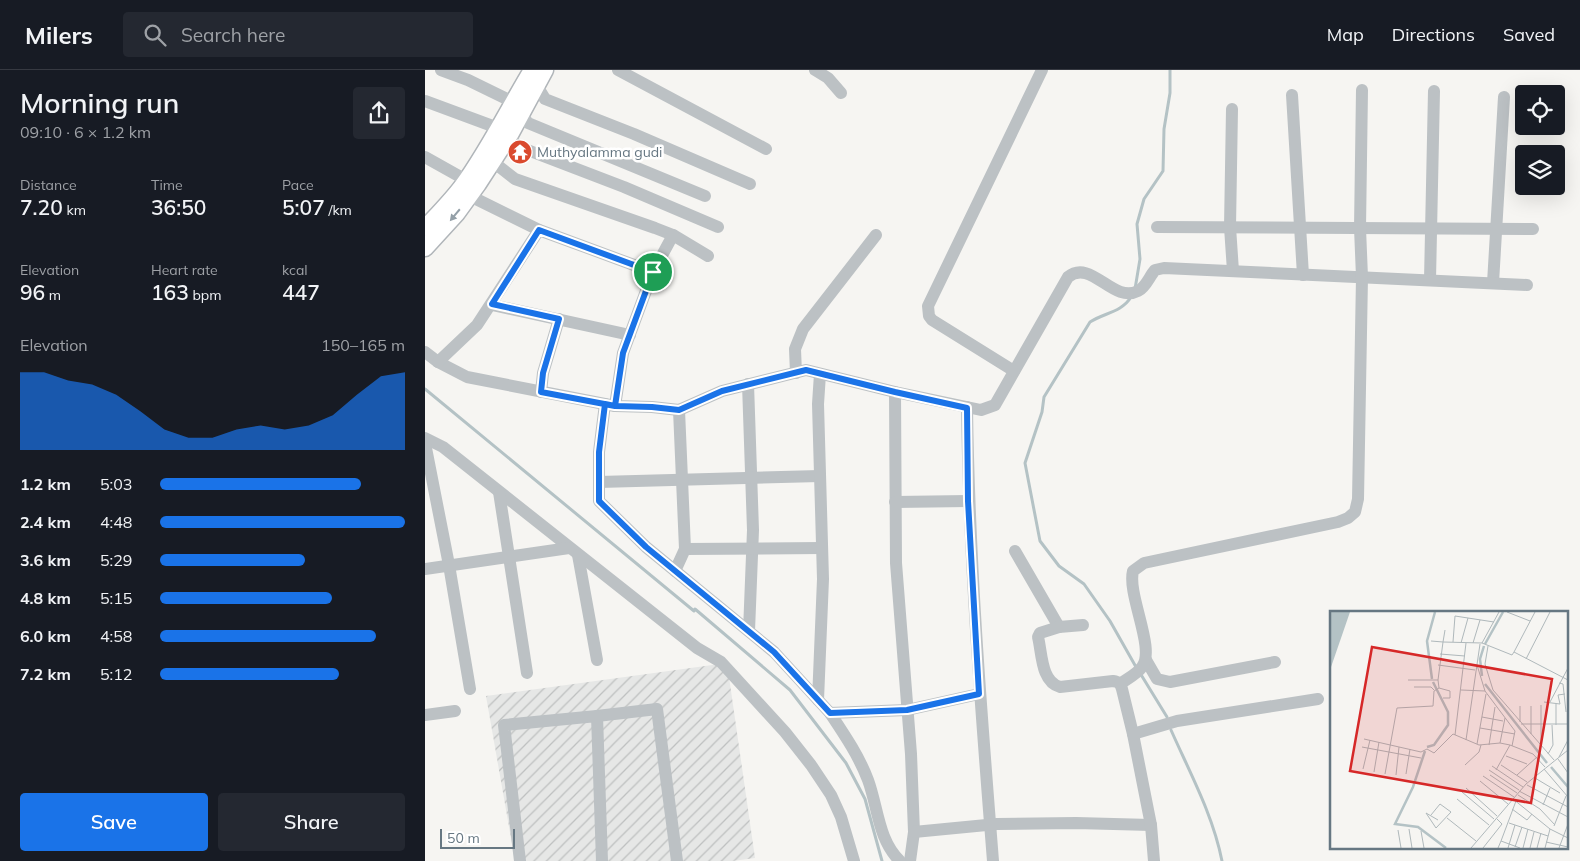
<!DOCTYPE html>
<html lang="en">
<head>
<meta charset="utf-8">
<style>
  body { margin:0; font-family:Mulish,sans-serif; background:#242831; color:#f1f3f6; height:100vh; display:flex; flex-direction:column; font-size:19px; white-space:nowrap }
  * { box-sizing:border-box; margin:0 }
  p { font-size:16px; color:#9ea1a6 }
  .icon { flex:none; width:28px; height:28px; fill:none; stroke:currentColor; stroke-width:2; stroke-linecap:round; stroke-linejoin:round }
  .map { position:relative; flex:1; overflow:hidden }
  .sheet { display:flex; flex-direction:column; background:#171b24; width:425px }
  .sheet>* { flex:none }
  .buttons { position:absolute; left:1090px; top:15px; display:grid; gap:10px }
  .buttons a { display:grid; place-items:center; width:50px; height:50px; border-radius:5px; background:#171b24; box-shadow:0 5px 20px #0002; font-size:25px }
  .scale { position:absolute; left:15px; bottom:12px; width:75px; box-sizing:border-box; padding-left:5px; border:2px solid #667782; border-top:0; font-size:14px; line-height:18px; white-space:nowrap; color:#667782; -webkit-text-stroke:4px #fff; paint-order:stroke }
  .pin { position:absolute; display:grid; place-items:center; width:42px; height:42px; color:#fff; margin:-21px; border:2px solid #fff; border-radius:50%; box-shadow:0 1px 5px #0007 }
  .round { display:grid; place-items:center; flex:none; width:52px; height:52px; border-radius:5px; background:#242831 }
  .summary { display:flex; align-items:center; justify-content:space-between; height:85px; padding:0 20px }
  h1 { font-size:28px; font-weight:600; line-height:38px }
  .figures { display:grid; grid-template-columns:repeat(3,1fr); gap:8px; height:85px; padding:5px 20px }
  .figures div { display:grid; align-content:center }
  .figures b { font-size:21px; font-weight:600 }
  .figures small { font-size:14px; font-weight:400 }
  .figures p { font-size:14px }
  .chart { height:140px; padding:10px 20px }
  .chart p { display:flex; justify-content:space-between }
  .chart svg { width:100%; height:90px; margin-top:5px; fill:#1a73e8; opacity:.7 }
  .primary-button { display:flex; gap:10px; margin-top:auto; padding:10px 20px }
  .primary-button a { flex:1; height:58px; border-radius:5px; background:#1a73e8; color:#fff; font-size:20px; font-weight:600; line-height:58px; text-align:center }
  .primary-button a+a { background:#242831; color:#f1f3f6 }
  ul { padding:0 20px; list-style:none; font-size:16px }
  li { display:grid; grid-template-columns:80px 60px 1fr; align-items:center; height:38px }
  li i { height:12px; border-radius:6px; background:#1a73e8 }
  header { display:flex; align-items:center; gap:30px; box-sizing:border-box; height:70px; padding:0 25px; background:#171b24; border-bottom:1px solid #363941 }
  header strong { font-size:24px }
  nav { display:flex; gap:28px; margin-inline-start:auto; font-size:18px }
  .search { width:350px; height:45px; background:#242831; display:flex; align-items:center; gap:12px; box-sizing:border-box; padding:0 18px; border-radius:5px; color:#9ea1a6; font-size:19px }
  main { display:flex; flex:1; min-height:0 }
  .map>svg:first-child { display:block }
</style>
</head>
<body>
<header>
<strong>Milers</strong>
<div class="search"><svg class="icon" aria-label="search" viewBox="0 0 24 24"><circle cx="10" cy="10" r="6"/><path d="M15 15l6 6"/></svg>Search here</div>
<nav><a>Map</a><a>Directions</a><a>Saved</a></nav>
</header>
<main>
<section class="sheet">
<div class="summary"><div><h1>Morning run</h1><p>09:10 · 6 × 1.2 km</p></div><a class="round"><svg class="icon" aria-label="share" viewBox="0 0 24 24"><path d="M12 15V3M7 8l5-5 5 5M5 13v7h14v-7"/></svg></a></div>
<div class="figures">
<div><p>Distance</p><b>7.20<small> km</small></b></div>
<div><p>Time</p><b>36:50</b></div>
<div><p>Pace</p><b>5:07<small> /km</small></b></div>
</div>
<div class="figures">
<div><p>Elevation</p><b>96<small> m</small></b></div>
<div><p>Heart rate</p><b>163<small> bpm</small></b></div>
<div><p>kcal</p><b>447</b></div>
</div>
<div class="chart"><p><span>Elevation</span>150–165 m</p>
<svg viewBox="0 0 160 44" preserveAspectRatio="none"><path d="M0 44V6L10 6L20 10L30 12L40 17L50 25L60 34L70 38L80 38L90 34L100 32L110 34L120 32L130 27L140 17L150 8L160 6V44z"/></svg>
</div>
<ul>
<li><b>1.2 km</b>5:03<i style="width:82%"></i></li>
<li><b>2.4 km</b>4:48<i style="width:100%"></i></li>
<li><b>3.6 km</b>5:29<i style="width:59%"></i></li>
<li><b>4.8 km</b>5:15<i style="width:70%"></i></li>
<li><b>6.0 km</b>4:58<i style="width:88%"></i></li>
<li><b>7.2 km</b>5:12<i style="width:73%"></i></li>
</ul>
<div class="primary-button"><a>Save</a><a>Share</a></div>
</section>
<div class="map">
<svg width="1155" height="791" viewBox="0 0 1155 791">
  <defs>
    <pattern id="industrial-furrows" width="10" height="10" patternUnits="userSpaceOnUse" patternTransform="scale(1.25)"><rect width="10" height="10" fill="#e6e7e6"/><path d="M-1 1l2-2M0 10L10 0M9 11l2-2" fill="none" stroke="#bec0c0"/></pattern>
  </defs>
  <rect width="100%" height="100%" fill="#f6f5f2"/>
  <!-- industrial -->
  <path fill="url(#industrial-furrows)" d="M302 593 330 788 308 791H90L61 626Z"/>
  <g fill="none" stroke-linecap="round" stroke-linejoin="round">
    <!-- stream -->
    <g stroke="#b4c2c5" stroke-width="3">
      <path d="M710 219 715 189 712 154 719 129 738 101 739 59 745 23V0"/>
      <path d="M706 227C697 242 679 243 665 252L619 327 617 342 600 393 615 471 634 496 659 514 685 551 711 597"/>
      <path d="M0 319 269 541 270 539 365 620 421 693 440 729 457 791"/>
      <path d="M715 603 742 647"/>
      <path d="M746 660C765 703 788 745 797 791"/>
    </g>
    <defs>
      <g id="major">
        <path d="M0 158C13 144 27 130 38 115 64 79 84 38 107 0"/>
        <path d="M0 178 32 143 53 114 86 63 120 0"/>
      </g>
    </defs>
    <!-- major casing -->
    <use href="#major" stroke="#b0b5b9" stroke-width="19"/>
    <!-- minor -->
    <g stroke="#bcc1c4" stroke-width="12">
      <path d="M16 0 43 10 88 32"/>
      <path d="M193 0 341 79"/>
      <path d="M390 0 403 8 416 23"/>
      <path d="M112 16 120 29 209 64 325 114"/>
      <path d="M867 25 878 205"/>
      <path d="M0 31 81 61"/>
      <path d="M807 39 805 157 808 201"/>
      <path d="M96 44 103 53 280 126"/>
      <path d="M84 65 92 76 199 117 293 157"/>
      <path d="M0 87 41 110"/>
      <path d="M67 91 90 109 230 158 248 165 283 186"/>
      <path d="M45 126 114 160 228 202"/>
      <path d="M732 157 1108 159"/>
      <path d="M1005 210 1009 21"/>
      <path d="M1068 213 1079 27"/>
      <path d="M67 235 205 265"/>
      <path d="M0 282 13 292 42 307 190 336 227 337 254 340 297 321 381 300 470 322 556 340 570 335 643 207C666 188 688 234 713 221 721 217 724 207 730 200L739 198 1102 215"/>
      <path d="M13 292 52 255 114 160"/>
      <path d="M589 301 507 250 504 246 503 236 617 0"/>
      <path d="M371 303 370 279 378 259 451 165"/>
      <path d="M323 314 328 460 324 561"/>
      <path d="M116 322 118 303 134 249"/>
      <path d="M470 322 471 493 486 684 489 762 485 791"/>
      <path d="M180 334 174 382V431L221 477 349 582 405 643 482 640 554 624"/>
      <path d="M190 336 198 283 228 202 248 165"/>
      <path d="M542 337C544 489 556 640 568 791"/>
      <path d="M0 368 18 377 272 578 296 592 360 662 386 695 406 725 416 747 429 791"/>
      <path d="M0 373 24 495 45 619"/>
      <path d="M174 412 395 406"/>
      <path d="M74 422 102 603"/>
      <path d="M470 432 543 431"/>
      <path d="M260 479 397 478"/>
      <path d="M590 481 634 557"/>
      <path d="M153 485 172 590"/>
      <path d="M0 499 144 478"/>
      <path d="M250 501 260 479 254 340"/>
      <path d="M658 555 634 557 615 563 613 567C617 583 616 612 635 617L688 611C694 612 695 613 697 619L708 664"/>
      <path d="M721 590 732 609 745 612 850 592"/>
      <path d="M695 614C702 609 712 604 717 597 731 579 702 525 708 501L719 493 913 452 923 448 930 442 933 429 937 207 935 158 937 20"/>
      <path d="M393 630 398 509 393 334 395 304"/>
      <path d="M405 643C419 664 434 686 443 710 453 737 453 770 475 791"/>
      <path d="M0 645 30 641"/>
      <path d="M172 646 232 639 252 791"/>
      <path d="M489 762 572 754 651 753 726 755"/>
      <path d="M95 791 79 655 172 646 177 791"/>
      <path d="M729 791 726 755 708 664 752 651 893 629"/>
    </g>
    <!-- major -->
    <use href="#major" stroke="#fff" stroke-width="16"/>
  </g>
  <!-- one-way arrows -->
  <defs><path id="oneway-solid" d="M-6-.8H1V-3.2L6.5 0L1 3.2V.8H-6Z" transform="scale(1.25)"/></defs>
  <use fill="#94a0a8" href="#oneway-solid" transform="translate(30 145) rotate(130)"/>
  <g fill="none" stroke-linecap="round" stroke-linejoin="round">
    <defs>
      <path id="route" d="M228 202 198 283 190 336 180 334 174 382V431L221 477 349 582 405 643 482 640 554 624 543 431 542 338 470 322 381 300 297 321 254 340 227 337 190 336 116 322 118 303 134 249 67 234 114 160 228 202"/>
    </defs>
    <!-- route casing -->
    <use href="#route" stroke="#fff" stroke-width="10"/>
    <!-- route -->
    <use href="#route" stroke="#1a73e8" stroke-width="6"/>
  </g>
  <!-- icons -->
  <defs>
    <symbol id="temple-disc" viewBox="-11 -11 22 22"><circle r="9.5" fill="#da4a2e" stroke="#fff"/><path d="M0-6L5-2H3V0L6.5 2.5H4V6H1.5V3h-3V6H-4V2.5H-6.5L-3 0V-2H-5Z" fill="#fff"/></symbol>
  </defs>
  <g fill-rule="evenodd">
    <use href="#temple-disc" x="81" y="68" width="28" height="28"/>
  </g>
  <g text-anchor="middle" dominant-baseline="central" stroke-width="5" stroke-linejoin="round" paint-order="stroke">
    <!-- poi labels -->
    <g font-size="14" fill="#667782" stroke="#fff" text-anchor="start">
      <text x="112" y="82">Muthyalamma gudi</text>
    </g>
  </g>
  <!-- overview -->
  <g transform="translate(905 541)">
    <rect width="238" height="238" fill="#f6f5f2"/>
    <path d="M0 1H20L0 59Z" fill="#b4c2c5"/>
    <path fill="none" stroke="#b4c2c5" stroke-width="2.5" d="M155 33 173 1M152 65 150 48 154 35M102 68 97 30 105 1M155 73 217 152M97 136 104 134 118 114V101L103 71M95 140 83 176 65 213 88 216 116 237M221 156 238 176"/>
    <path fill="none" stroke="#afb8bb" stroke-width="1" d="M177 1 200 10M101 30 113 31 115 19M123 31 125 5 164 11M131 32 138 7M143 32 150 9M152 32 169 1M158 35 155 53 163 79 224 149M184 41 205 1M110 43 135 45M196 48 220 1M108 54 145 59M147 54 155 80M78 69H108L113 31 152 32 182 44 184 41 238 69M108 69 109 77 120 80V87H113M229 72 233 73 236 101M84 76H101L104 79M131 79 155 80 185 120 182 135M214 91 230 93 228 84 235 83M220 91 238 57M211 94V134M190 95V111M152 106 173 110M191 113H238M226 114V93M150 117 185 123M201 123V95M125 124 136 32M34 128 91 141 97 138 104 142 123 123 149 134 170 132 180 134 203 143 215 156M136 129 150 33M170 132 175 107M147 133 156 83M159 134 165 96M32 136 91 147M218 143 223 134 222 114M176 145 197 153M229 146 238 129M228 148 238 162M135 154 149 141 151 134M171 154 197 171M162 155 193 176M33 158 40 129M214 158 238 186M159 159 189 179M166 159 180 134M44 161 49 131M55 163 67 97 103 95 104 80 109 77M76 163 80 138M66 164 69 136M160 164 187 182M187 164 207 146M153 165 184 186M205 167 230 182M150 170 178 193M197 174 238 196M136 177 167 205M189 180 238 206M132 181 164 208M188 184 210 198 225 214M127 188 159 214M183 188 220 218 238 227M213 194 220 177M182 198 197 209 202 203M101 204 110 193 121 201 106 217 96 202 108 209M117 207 146 230M179 212 218 225M224 215 236 185M79 218 82 237M68 219 71 237M91 220 94 237M171 230 186 190M216 231 238 236M185 236 192 216M141 237 196 173 238 139M153 237 172 213 167 208M168 237 171 230 190 237M178 237 185 214M193 237 198 218M200 237 204 221M207 237 211 222M215 237 220 218M229 237 238 213"/>
    <path fill="#d62828" fill-opacity="0.15" stroke="#d62828" stroke-width="2.5" d="M42 36 222 68 201 192 20 160Z"/>
    <rect width="238" height="238" fill="none" stroke="#667782" stroke-width="2.5"/>
  </g>
</svg>
<div class="buttons">
<a><svg class="icon" aria-label="locate" viewBox="0 0 24 24"><circle cx="12" cy="12" r="6"/><path d="M12 2v4M12 18v4M2 12h4M18 12h4"/></svg></a>
<a><svg class="icon" aria-label="layers" viewBox="0 0 24 24"><path d="M12 4l9 5-9 5-9-5zM3 14l9 5 9-5"/></svg></a>
</div>
<div class="scale">50 m</div>
<div class="pin" style="left:228px;top:202px;background:#1e9e55"><svg class="icon" aria-label="arrive" viewBox="0 0 24 24"><path d="M6 21V4h12l-3 4 3 4H6"/></svg></div>
</div>
</main>
</body>
</html>
